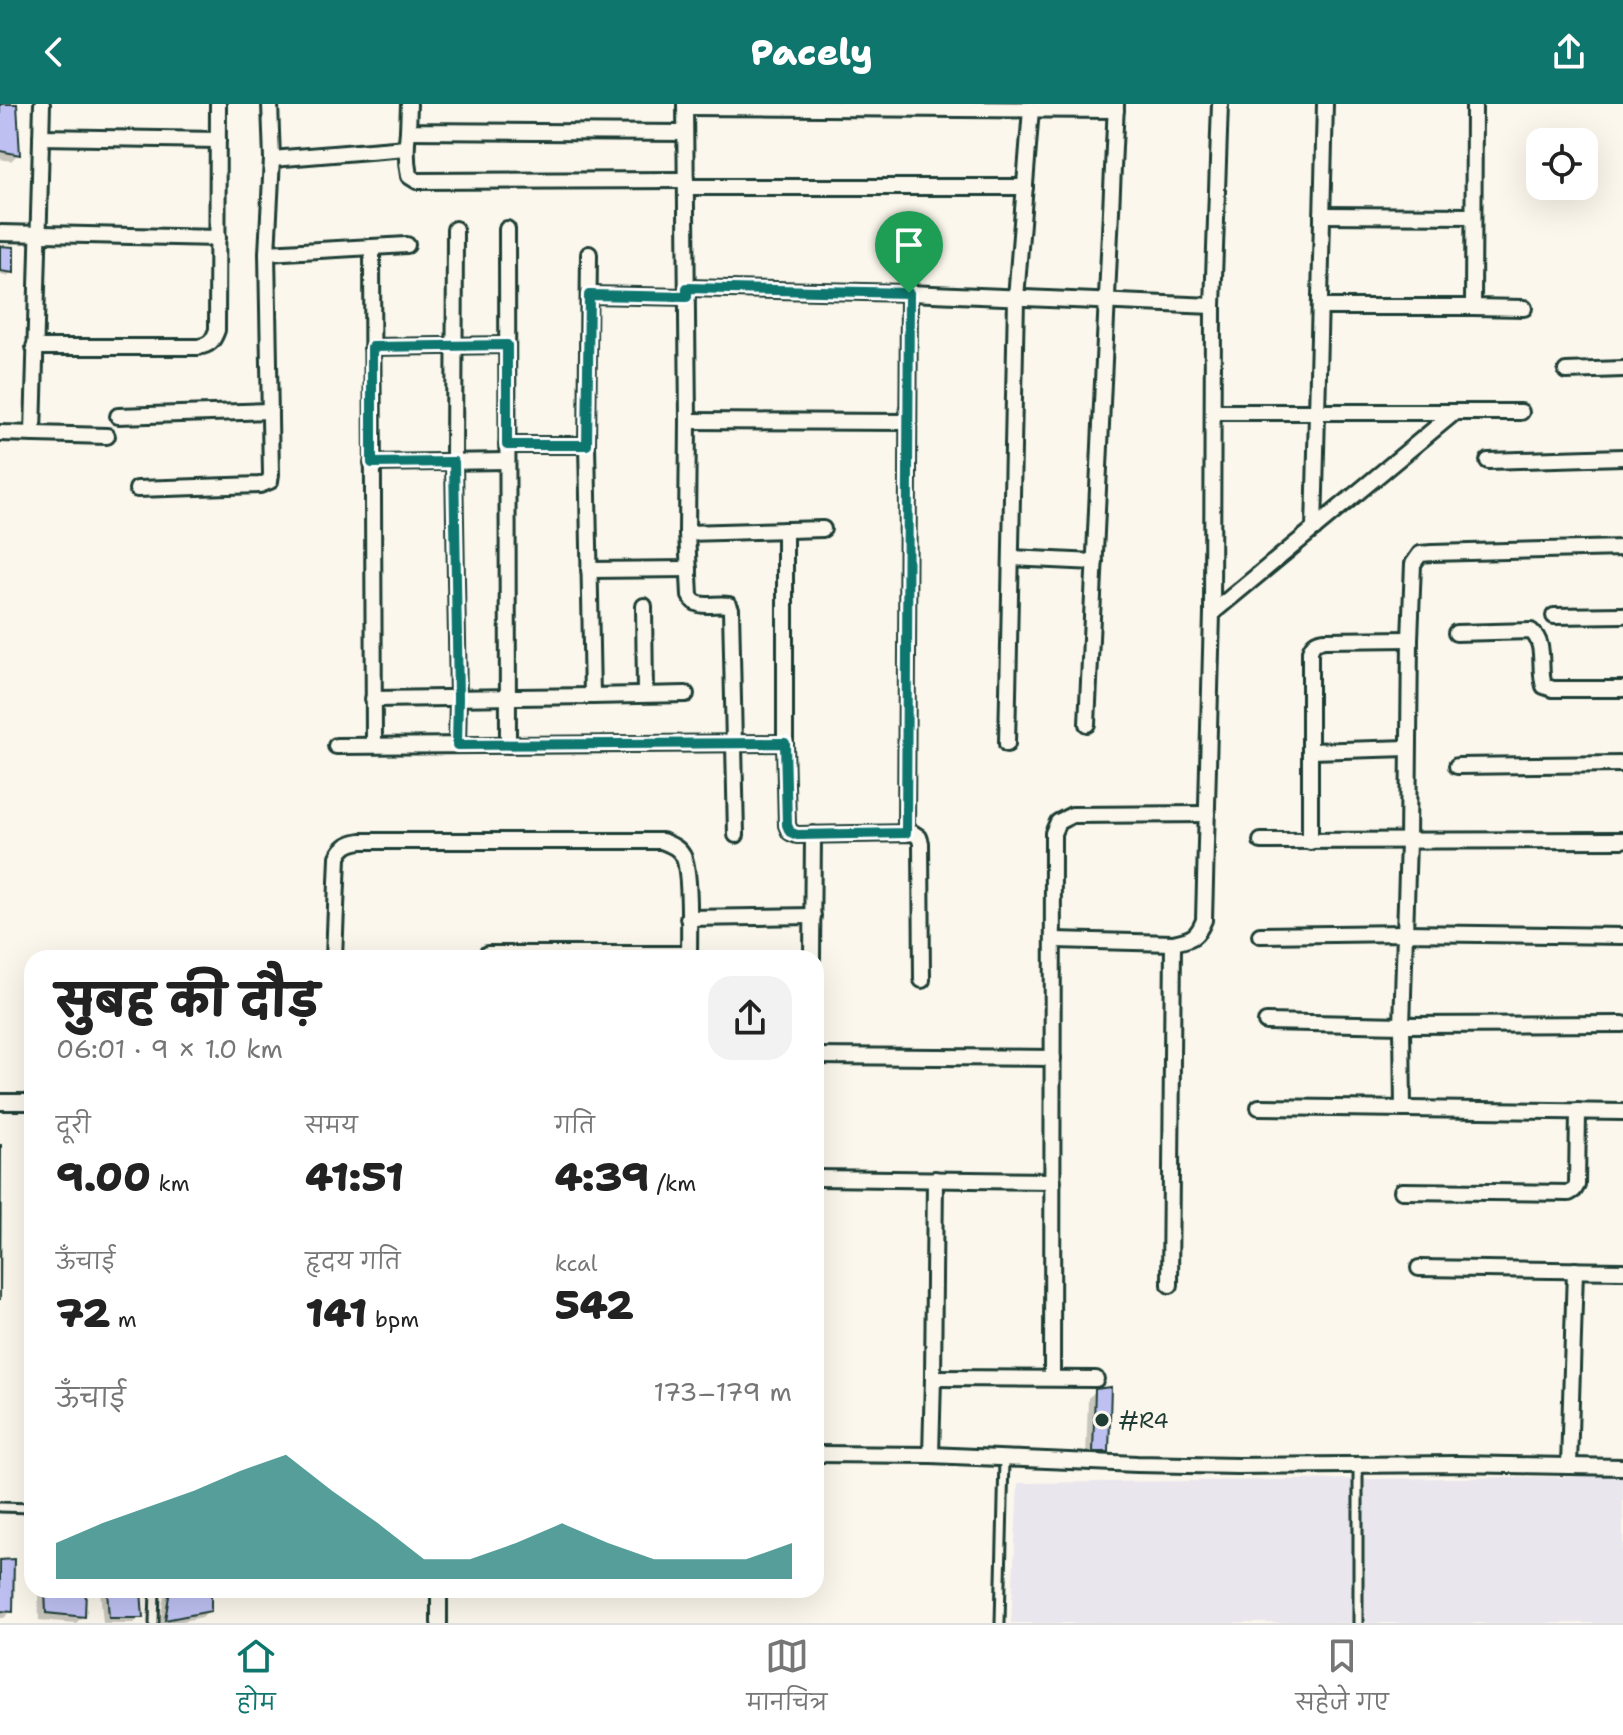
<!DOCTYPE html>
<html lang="hi">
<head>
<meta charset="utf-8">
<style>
  body { margin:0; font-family:"Shantell Sans","Playpen Sans Deva",sans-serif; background:#f2f2f2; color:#222; height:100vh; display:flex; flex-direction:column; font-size:30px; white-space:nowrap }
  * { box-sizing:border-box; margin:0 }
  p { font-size:26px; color:#767676 }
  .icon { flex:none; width:44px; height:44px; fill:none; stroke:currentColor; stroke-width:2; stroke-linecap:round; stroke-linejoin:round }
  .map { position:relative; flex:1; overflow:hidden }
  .details { position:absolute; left:24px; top:846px; width:800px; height:648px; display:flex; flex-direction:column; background:#fff; border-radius:24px; box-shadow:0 8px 32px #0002 }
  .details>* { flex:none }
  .tools { position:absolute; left:1526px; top:24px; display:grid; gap:16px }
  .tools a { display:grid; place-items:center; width:72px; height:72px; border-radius:16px; background:#fff; box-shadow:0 8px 32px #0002; font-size:40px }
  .pin { position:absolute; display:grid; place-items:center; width:68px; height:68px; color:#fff; margin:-82px -34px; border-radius:50% 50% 50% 0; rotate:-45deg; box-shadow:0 0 8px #0007 }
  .pin .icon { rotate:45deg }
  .round { display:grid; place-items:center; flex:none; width:84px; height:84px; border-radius:24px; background:#f2f2f2 }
  .headline { display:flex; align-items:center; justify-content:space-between; height:136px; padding:0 32px }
  h1 { font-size:44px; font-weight:800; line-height:60px }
  .stats { display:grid; grid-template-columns:repeat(3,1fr); gap:12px; height:136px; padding:8px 32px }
  .stats div { display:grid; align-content:center }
  .stats b { font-size:40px; font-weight:800 }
  .stats small { font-size:22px; font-weight:400 }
  .stats p { font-size:22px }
  .chart { height:224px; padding:16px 32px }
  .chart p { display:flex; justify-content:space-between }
  .chart svg { width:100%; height:144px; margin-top:8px; fill:#0f766e; opacity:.7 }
  header { display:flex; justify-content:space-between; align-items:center; height:104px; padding:0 32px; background:#0f766e; color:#fff; font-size:36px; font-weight:800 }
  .dock { display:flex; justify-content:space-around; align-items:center; height:112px; border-top:2px solid #e0e0e0; background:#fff; font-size:22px; color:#767676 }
  .dock a { display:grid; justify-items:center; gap:4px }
  .dock .on { color:#0f766e }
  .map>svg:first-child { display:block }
</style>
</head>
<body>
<header><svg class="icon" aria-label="back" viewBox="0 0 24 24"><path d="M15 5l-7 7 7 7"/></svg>Pacely<svg class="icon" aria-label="share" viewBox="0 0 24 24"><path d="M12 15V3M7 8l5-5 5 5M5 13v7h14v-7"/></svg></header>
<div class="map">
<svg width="1623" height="1519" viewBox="0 0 1623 1519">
  <rect width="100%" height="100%" fill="#fbf7ec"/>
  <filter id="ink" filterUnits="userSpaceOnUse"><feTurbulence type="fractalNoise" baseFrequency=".0125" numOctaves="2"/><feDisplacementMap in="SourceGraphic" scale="16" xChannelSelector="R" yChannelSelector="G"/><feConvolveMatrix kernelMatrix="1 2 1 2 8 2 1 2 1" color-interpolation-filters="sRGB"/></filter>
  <g filter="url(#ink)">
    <!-- built -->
    <path fill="#e9e6ee" d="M1623 1372V1519H1011L1018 1379Z"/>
    <!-- shadow -->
    <g fill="#0003">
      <path d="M0 1 18 50 11 57 0 55Z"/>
      <path d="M0 144 12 168 7 172 0 171Z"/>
      <path d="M1096 1287 1108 1347 1100 1354H1086L1088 1294Z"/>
      <path d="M0 1458 11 1507 4 1514H0Z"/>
      <path d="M38 1486H84L83 1512 76 1519 39 1516Z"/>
      <path d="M100 1486H139L140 1513 134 1519H103Z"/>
      <path d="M165 1486H209V1506L202 1513 174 1519H160Z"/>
    </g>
    <!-- building -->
    <g fill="#bec0f2" stroke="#1f3d34" stroke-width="2">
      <path d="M0 0H17L20 51 0 47Z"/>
      <path d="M0 142 14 143V169L0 167Z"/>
      <path d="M0 1041H1L0 1196Z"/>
      <path d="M1111 1283 1109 1348H1093L1095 1285Z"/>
      <path d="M14 1455 13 1508 0 1507V1456Z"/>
      <path d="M45 1486H86L85 1513 46 1509Z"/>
      <path d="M107 1486H141L143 1514H109Z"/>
      <path d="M170 1486H211V1507L165 1516Z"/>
    </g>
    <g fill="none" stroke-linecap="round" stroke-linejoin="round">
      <defs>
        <g id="service">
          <path d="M0 1403 32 1404"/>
          <path d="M154 1519 155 1486"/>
          <path d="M1000 1519 1004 1355"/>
          <path d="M1358 1519V1361"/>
        </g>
        <g id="minor">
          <path d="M270 0 272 55 267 149 407 141"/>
          <path d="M409 0 408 27 685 29"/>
          <path d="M685 0 688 317 687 429 690 492C697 507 715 498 729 501L731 505 736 731"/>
          <path d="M1474 0 1473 203 1524 204"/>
          <path d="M685 3 1116 6"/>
          <path d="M408 27C406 43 406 57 409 72L417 77 686 76"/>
          <path d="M41 33 218 36"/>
          <path d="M272 55 406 44"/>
          <path d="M686 83H1025"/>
          <path d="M1322 111 1473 112"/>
          <path d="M455 125 454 358 458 594 457 641"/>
          <path d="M507 125 508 641"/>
          <path d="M0 129 218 134"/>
          <path d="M372 143 374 641"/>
          <path d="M589 150 587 341 592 592 686 590"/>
          <path d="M687 184 909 189 1213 202"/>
          <path d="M589 191 687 193"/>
          <path d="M1320 203H1473"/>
          <path d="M34 243H198C210 241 213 237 217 226L218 0"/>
          <path d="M372 243 507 241"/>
          <path d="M1566 267 1623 265"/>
          <path d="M1213 308H1521"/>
          <path d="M118 312 270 307"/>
          <path d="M688 317 908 318"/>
          <path d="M0 329 107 332"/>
          <path d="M33 330 42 0"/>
          <path d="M507 341H587"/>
          <path d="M1488 357 1623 353"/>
          <path d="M372 359 507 357"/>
          <path d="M137 385 260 381 270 377 271 370 267 149"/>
          <path d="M1314 425 1325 0"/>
          <path d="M785 426V639L787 721 790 728 797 731 913 729 919 733 921 739 922 876"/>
          <path d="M687 429 823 425"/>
          <path d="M1011 454 1095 458"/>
          <path d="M589 466 689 465"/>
          <path d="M644 502 645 590"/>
          <path d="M1212 509 1455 308"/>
          <path d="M1554 512 1623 511"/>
          <path d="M1456 529 1531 527C1547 540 1538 564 1544 582L1553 585H1623"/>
          <path d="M373 595 592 592"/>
          <path d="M1087 620 1116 0"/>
          <path d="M1007 640 1016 194 1031 5"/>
          <path d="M336 642 785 639"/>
          <path d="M1311 647 1408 644"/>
          <path d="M1457 662 1623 660"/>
          <path d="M906 729 909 189"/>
          <path d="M1261 737 1623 736"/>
          <path d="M1310 738V547C1313 539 1316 537 1325 536L1410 535"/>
          <path d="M688 814 813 812"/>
          <path d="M1260 831 1404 829 1623 832"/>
          <path d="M1054 836 1173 839C1191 835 1197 834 1204 816L1212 509 1213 202 1220 0"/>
          <path d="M487 850H689"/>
          <path d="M334 854 338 753C343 742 349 739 361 737H662C671 741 678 743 683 752 691 766 689 833 689 854"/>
          <path d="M812 854 813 730"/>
          <path d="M1266 918 1402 921 1623 920"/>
          <path d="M816 952 1053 954"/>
          <path d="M0 998H32"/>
          <path d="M1259 1003 1623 1008"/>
          <path d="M1403 1005 1402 921 1408 738 1410 535 1413 460 1420 450 1432 449 1623 444"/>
          <path d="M816 1074 1053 1077"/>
          <path d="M1402 1087 1569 1089 1574 1086 1577 1081 1578 1007"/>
          <path d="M1419 1164 1623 1167"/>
          <path d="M1170 1181 1173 839"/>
          <path d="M933 1274 1096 1275"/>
          <path d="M1052 1274 1053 729 1058 718 1072 711 1207 710"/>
          <path d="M816 1350 931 1351 1137 1360 1238 1362 1457 1360 1623 1363"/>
          <path d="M931 1351 933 1274 935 1075"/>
          <path d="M1569 1362 1575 1166"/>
          <path d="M439 1486V1519"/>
        </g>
      </defs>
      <!-- service casing -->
      <use href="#service" stroke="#1f3d34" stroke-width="13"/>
      <!-- minor casing -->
      <use href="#minor" stroke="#1f3d34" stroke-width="20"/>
      <!-- service -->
      <use href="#service" stroke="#fbf7ec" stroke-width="7"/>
      <!-- minor -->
      <use href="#minor" stroke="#fbf7ec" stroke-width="14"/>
    </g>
  </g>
  <g fill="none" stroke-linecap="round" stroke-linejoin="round" filter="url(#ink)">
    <defs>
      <path id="route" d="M687 184 909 189 906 729 797 731 790 728 787 721 785 639 457 641 458 594 454 358 372 359V243L507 241V341H587L589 191 687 193Z"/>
    </defs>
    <!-- route casing -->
    <use href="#route" stroke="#fff" stroke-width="16"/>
    <!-- route -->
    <use href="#route" stroke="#0f766e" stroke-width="10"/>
  </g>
  <!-- markers -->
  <circle fill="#1f3d34" stroke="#fbf7ec" stroke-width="3" cx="1102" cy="1316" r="8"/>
  <g text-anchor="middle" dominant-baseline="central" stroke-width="7" stroke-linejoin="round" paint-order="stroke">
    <!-- poi labels -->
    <g font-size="22" fill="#1f3d34" stroke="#fbf7ec" text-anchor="start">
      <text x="1118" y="1316">#R4</text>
    </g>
  </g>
</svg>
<div class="tools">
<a><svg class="icon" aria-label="locate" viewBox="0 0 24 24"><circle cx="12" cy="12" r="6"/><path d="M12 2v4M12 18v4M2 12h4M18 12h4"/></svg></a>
</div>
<div class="pin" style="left:909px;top:189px;background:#1e9e55"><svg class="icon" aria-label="arrive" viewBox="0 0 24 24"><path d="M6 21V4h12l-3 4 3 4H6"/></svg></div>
<section class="details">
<div class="headline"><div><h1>सुबह की दौड़</h1><p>06:01 · 9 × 1.0 km</p></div><a class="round"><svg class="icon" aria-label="share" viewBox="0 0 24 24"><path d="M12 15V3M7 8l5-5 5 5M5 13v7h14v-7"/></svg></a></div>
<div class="stats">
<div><p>दूरी</p><b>9.00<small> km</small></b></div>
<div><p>समय</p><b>41:51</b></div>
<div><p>गति</p><b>4:39<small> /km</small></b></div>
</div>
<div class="stats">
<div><p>ऊँचाई</p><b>72<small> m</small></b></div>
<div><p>हृदय गति</p><b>141<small> bpm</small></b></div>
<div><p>kcal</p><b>542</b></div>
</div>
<div class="chart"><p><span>ऊँचाई</span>173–179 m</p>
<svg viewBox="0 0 160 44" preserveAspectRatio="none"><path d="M0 44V33L10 27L20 22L30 17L40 11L50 6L60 17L70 27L80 38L90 38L100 33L110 27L120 33L130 38L140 38L150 38L160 33V44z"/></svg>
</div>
</section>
</div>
<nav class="dock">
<a class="on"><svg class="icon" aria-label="home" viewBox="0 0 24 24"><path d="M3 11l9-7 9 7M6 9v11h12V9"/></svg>होम</a>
<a><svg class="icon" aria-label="map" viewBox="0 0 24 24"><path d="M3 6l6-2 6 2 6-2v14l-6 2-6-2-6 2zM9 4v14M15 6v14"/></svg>मानचित्र</a>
<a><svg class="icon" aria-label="saved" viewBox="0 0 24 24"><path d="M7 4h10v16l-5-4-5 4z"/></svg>सहेजे गए</a>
</nav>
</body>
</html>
